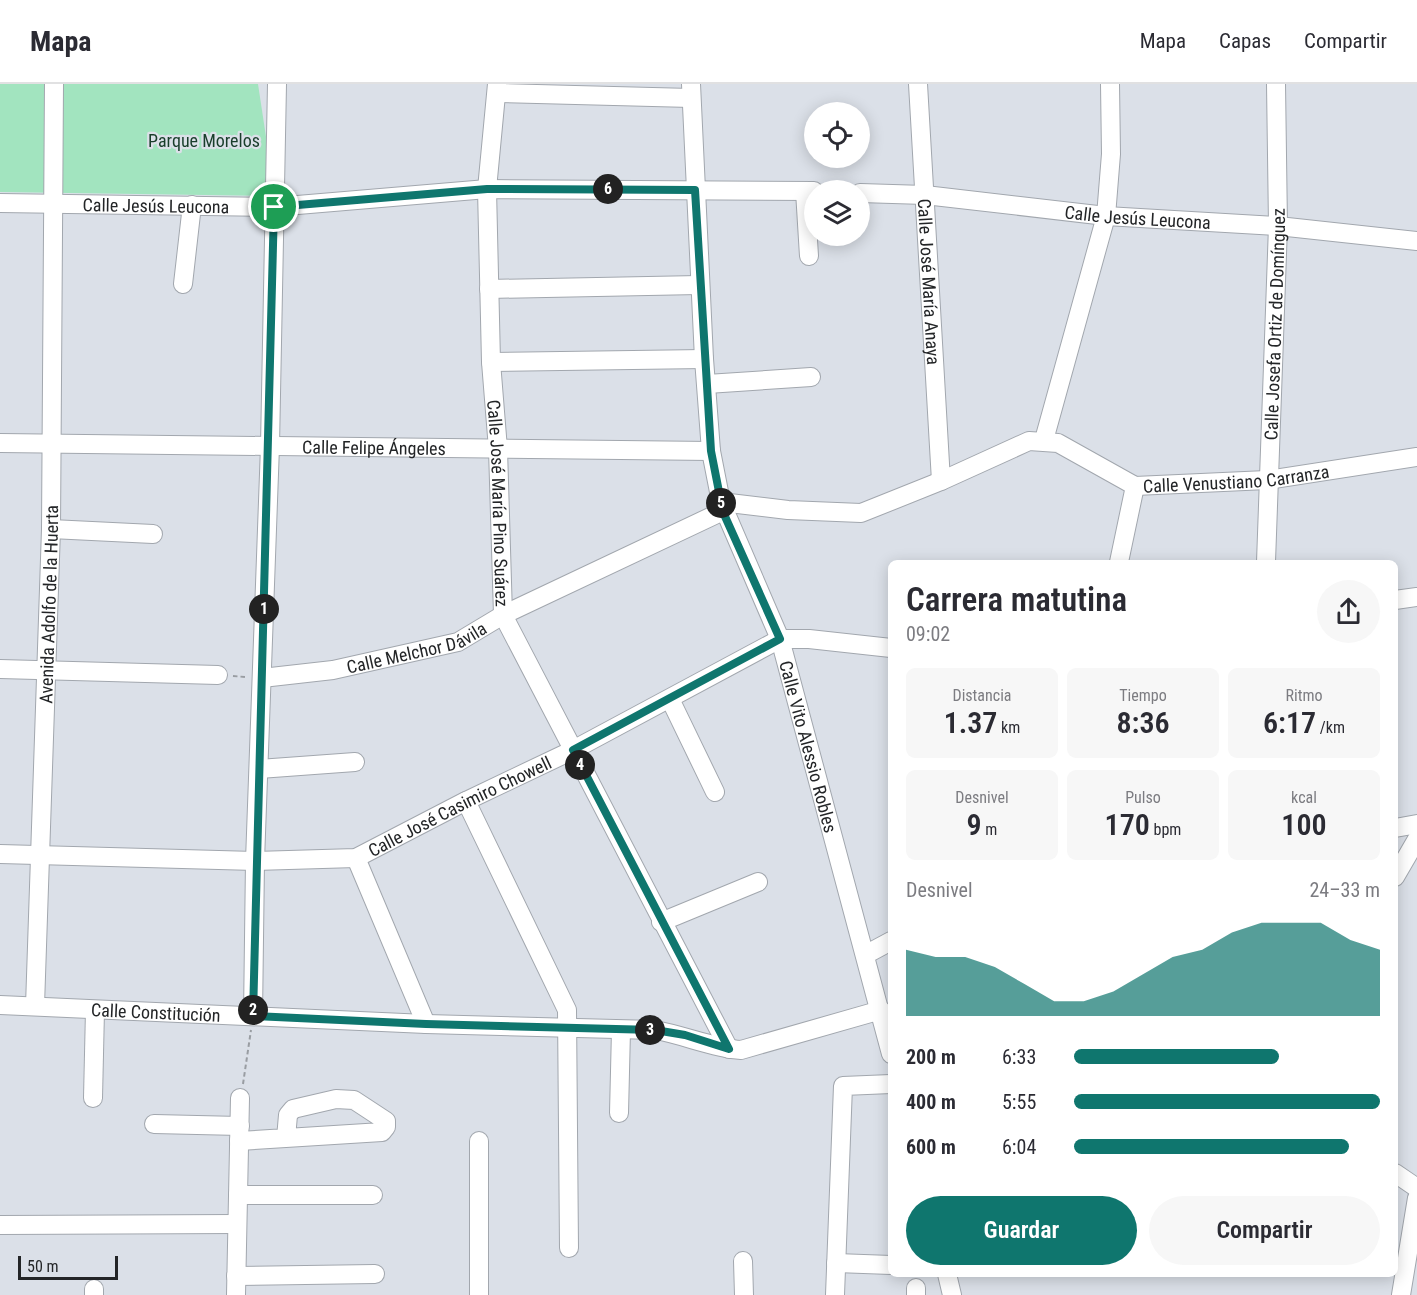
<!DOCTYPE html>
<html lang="es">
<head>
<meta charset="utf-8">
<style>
  body { margin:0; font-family:"Roboto Condensed",sans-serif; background:#f7f7f7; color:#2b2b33; height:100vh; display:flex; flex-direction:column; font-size:22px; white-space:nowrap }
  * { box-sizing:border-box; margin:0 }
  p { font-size:20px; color:#7c7c81 }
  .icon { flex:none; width:33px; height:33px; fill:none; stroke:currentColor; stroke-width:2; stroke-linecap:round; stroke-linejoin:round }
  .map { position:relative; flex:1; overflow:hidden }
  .drawer { position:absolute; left:888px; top:476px; width:510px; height:717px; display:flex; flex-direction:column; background:#fff; border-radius:9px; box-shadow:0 3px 15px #0003 }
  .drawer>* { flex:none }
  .controls { position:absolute; left:804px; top:18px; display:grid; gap:12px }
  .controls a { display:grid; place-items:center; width:66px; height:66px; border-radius:50%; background:#fff; box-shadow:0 3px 15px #0003; font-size:30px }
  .scale { position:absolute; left:18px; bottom:15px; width:100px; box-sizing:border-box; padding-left:6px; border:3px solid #232527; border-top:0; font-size:16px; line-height:21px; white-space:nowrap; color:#232527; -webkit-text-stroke:4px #dbe0e8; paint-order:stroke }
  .pin { position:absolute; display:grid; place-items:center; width:51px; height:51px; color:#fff; margin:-26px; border:3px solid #fff; border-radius:50%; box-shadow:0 2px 6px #0007 }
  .km { position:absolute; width:30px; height:30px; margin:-15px; border-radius:50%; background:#222; color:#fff; font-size:16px; line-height:30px; text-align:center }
  .round { display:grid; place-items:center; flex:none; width:63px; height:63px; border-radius:32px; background:#f7f7f7 }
  .head { display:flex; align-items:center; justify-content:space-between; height:102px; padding:0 18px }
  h1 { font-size:33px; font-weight:600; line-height:45px }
  .metrics { display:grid; grid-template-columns:repeat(3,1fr); gap:9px; height:102px; padding:6px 18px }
  .metrics div { display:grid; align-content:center; border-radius:9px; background:#f7f7f7; text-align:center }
  .metrics b { font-size:30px; font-weight:600 }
  .metrics small { font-size:16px; font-weight:400 }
  .metrics p { font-size:16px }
  .chart { height:168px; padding:12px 18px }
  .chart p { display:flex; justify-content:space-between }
  .chart svg { width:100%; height:108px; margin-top:6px; fill:#0f766e; opacity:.7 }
  .cta { display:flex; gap:12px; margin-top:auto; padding:12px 18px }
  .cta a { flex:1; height:69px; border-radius:36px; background:#0f766e; color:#fff; font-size:24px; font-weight:600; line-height:69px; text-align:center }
  .cta a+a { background:#f7f7f7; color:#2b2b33 }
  ul { padding:0 18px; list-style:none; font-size:20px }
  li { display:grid; grid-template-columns:96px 72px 1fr; align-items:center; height:45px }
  li i { height:15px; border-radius:8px; background:#0f766e }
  header { display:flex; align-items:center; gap:36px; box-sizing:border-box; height:84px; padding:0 30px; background:#fff; border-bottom:2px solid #e1e1e2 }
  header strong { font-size:28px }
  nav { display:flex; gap:33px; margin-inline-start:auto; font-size:21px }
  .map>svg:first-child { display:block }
</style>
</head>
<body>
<header>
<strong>Mapa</strong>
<nav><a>Mapa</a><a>Capas</a><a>Compartir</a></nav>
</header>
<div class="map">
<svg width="1417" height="1211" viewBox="0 0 1417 1211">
  <rect width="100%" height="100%" fill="#dbe0e8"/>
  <!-- green -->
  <path fill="#a2e4bf" d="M0 0H258L275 112 0 108Z"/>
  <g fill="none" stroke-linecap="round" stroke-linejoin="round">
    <defs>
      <g id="minor">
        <path id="s1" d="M497 0 487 105 491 278 498 365 503 531 729 965"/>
        <path id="s2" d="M691 0 704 275 711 367 721 418 780 555 891 970"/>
        <path id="s3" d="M918 0 941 397"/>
        <path d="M497 9 691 14"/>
        <path d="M805 107 809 172"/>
        <path id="s4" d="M860 109 925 111 1106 132 1278 142 1417 157"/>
        <path id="s5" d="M0 119 274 123 487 105 814 107"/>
        <path d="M183 200 192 121"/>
        <path d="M489 205 699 201"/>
        <path d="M491 278 704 275"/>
        <path d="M707 300 811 293"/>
        <path d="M1044 356 1106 132 1111 70 1110 0"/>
        <path id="s6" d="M0 359 711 367"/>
        <path id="s7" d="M721 418 788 426 861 429 941 397 1029 357 1058 359 1135 402 1267 396 1417 373"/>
        <path d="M51 445 153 450"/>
        <path d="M1119 478 1135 402"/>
        <path id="s8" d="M1266 478 1278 142 1276 0"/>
        <path d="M1395 516 1417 513"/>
        <path d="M0 585 218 591"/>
        <path id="s9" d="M262 594 333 586 458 558 503 531 723 427"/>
        <path d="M670 615 715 708"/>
        <path d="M259 685 355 678"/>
        <path d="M466 717 567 926 569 1164"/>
        <path d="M1395 744 1417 740"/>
        <path id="s10" d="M0 770 255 777 356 774 466 717 573 666 780 555H809L891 564"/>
        <path d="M356 774 426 940"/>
        <path d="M1395 793 1417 755"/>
        <path d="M661 838 758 798"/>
        <path d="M865 871 891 857"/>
        <path id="s11" d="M0 921 426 940 655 946C684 951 713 964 741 966L881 926"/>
        <path id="s12" d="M35 922 51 445 54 0"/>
        <path d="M253 932 255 777 270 362 277 0"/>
        <path d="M93 1014 95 926"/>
        <path d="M619 1029 621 946"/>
        <path d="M154 1040 240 1042"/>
        <path d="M239 1057 382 1048 386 1043V1037L354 1016 336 1015 293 1025 288 1031 286 1054"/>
        <path d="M479 1057V1211"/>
        <path d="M1395 1089 1417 1104"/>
        <path d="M238 1111H373"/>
        <path d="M0 1141 237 1140"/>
        <path d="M743 1177 744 1211"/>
        <path d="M836 1179 891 1181"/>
        <path d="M947 1190 952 1211"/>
        <path d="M236 1192 375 1190"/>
        <path d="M916 1204V1211"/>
        <path d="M94 1205V1211"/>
        <path d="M236 1211 240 1014"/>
        <path d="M835 1211 843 1002 891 1000"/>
        <path d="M1401 1211 1417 1114"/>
      </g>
    </defs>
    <!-- minor casing -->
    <use href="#minor" stroke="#a2a7ae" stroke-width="20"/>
    <!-- path -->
    <g stroke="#999da2" stroke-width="2" stroke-dasharray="4.5 3" stroke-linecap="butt">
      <path d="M233 592 245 593"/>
      <path d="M243 1000 251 946"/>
    </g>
    <!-- minor -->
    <use href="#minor" stroke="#fff" stroke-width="18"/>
  </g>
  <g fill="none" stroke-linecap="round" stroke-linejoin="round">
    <defs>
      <path id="route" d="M487 105 695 106 711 367 723 428 780 555 573 666 729 965 685 951 655 946 426 940 253 932 274 123Z"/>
    </defs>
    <!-- route casing -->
    <use href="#route" stroke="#fff" stroke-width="12"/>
    <!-- route -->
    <use href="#route" stroke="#0f766e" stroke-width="8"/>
  </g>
  <g text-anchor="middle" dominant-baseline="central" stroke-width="4.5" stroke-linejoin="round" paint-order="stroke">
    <!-- park labels -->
    <g font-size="18" fill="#193e2b" stroke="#dbe0e8">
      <text x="204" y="56">Parque Morelos</text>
    </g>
    <!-- street labels -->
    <g font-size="18" fill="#232527" stroke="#dbe0e8">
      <text stroke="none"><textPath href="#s5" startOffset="156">Calle Jesús Leucona</textPath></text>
      <text stroke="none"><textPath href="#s4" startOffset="279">Calle Jesús Leucona</textPath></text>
      <text stroke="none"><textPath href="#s3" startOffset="198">Calle José María Anaya</textPath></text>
      <text stroke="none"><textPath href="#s8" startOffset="238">Calle Josefa Ortiz de Domínguez</textPath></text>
      <text stroke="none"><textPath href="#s6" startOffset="374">Calle Felipe Ángeles</textPath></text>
      <text stroke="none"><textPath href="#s7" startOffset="542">Calle Venustiano Carranza</textPath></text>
      <text stroke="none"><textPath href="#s1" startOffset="420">Calle José María Pino Suárez</textPath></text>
      <text stroke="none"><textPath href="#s12" startOffset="402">Avenida Adolfo de la Huerta</textPath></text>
      <text stroke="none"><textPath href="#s9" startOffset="158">Calle Melchor Dávila</textPath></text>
      <text stroke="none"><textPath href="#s2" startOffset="680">Calle Vito Alessio Robles</textPath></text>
      <text stroke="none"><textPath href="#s10" startOffset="472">Calle José Casimiro Chowell</textPath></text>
      <text stroke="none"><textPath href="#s11" startOffset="156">Calle Constitución</textPath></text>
    </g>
  </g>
</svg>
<div class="controls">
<a><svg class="icon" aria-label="locate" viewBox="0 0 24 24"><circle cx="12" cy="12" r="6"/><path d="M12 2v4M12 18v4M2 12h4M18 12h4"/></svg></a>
<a><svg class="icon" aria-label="layers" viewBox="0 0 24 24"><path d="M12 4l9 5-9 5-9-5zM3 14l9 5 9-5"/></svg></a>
</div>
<div class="scale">50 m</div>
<div class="pin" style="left:274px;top:123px;background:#1e9e55"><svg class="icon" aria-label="arrive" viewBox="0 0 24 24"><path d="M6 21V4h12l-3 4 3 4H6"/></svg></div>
<b class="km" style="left:264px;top:525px">1</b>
<b class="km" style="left:253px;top:926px">2</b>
<b class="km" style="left:650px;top:946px">3</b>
<b class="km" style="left:580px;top:681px">4</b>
<b class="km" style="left:721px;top:419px">5</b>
<b class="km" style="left:608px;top:105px">6</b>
<section class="drawer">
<div class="head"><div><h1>Carrera matutina</h1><p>09:02</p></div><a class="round"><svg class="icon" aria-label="share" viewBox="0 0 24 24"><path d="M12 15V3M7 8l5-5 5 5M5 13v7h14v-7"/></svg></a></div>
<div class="metrics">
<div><p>Distancia</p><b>1.37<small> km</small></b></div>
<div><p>Tiempo</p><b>8:36</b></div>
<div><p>Ritmo</p><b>6:17<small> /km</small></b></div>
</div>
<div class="metrics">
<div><p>Desnivel</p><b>9<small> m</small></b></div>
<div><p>Pulso</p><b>170<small> bpm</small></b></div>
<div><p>kcal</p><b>100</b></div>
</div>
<div class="chart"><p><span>Desnivel</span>24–33 m</p>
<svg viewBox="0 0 160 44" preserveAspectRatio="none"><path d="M0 44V17L10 20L20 20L30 24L40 31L50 38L60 38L70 34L80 27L90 20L100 17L110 10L120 6L130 6L140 6L150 13L160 17V44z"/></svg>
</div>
<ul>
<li><b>200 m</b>6:33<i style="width:67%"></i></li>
<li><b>400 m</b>5:55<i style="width:100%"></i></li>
<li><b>600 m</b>6:04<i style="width:90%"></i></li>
</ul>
<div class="cta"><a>Guardar</a><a>Compartir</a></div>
</section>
</div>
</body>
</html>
